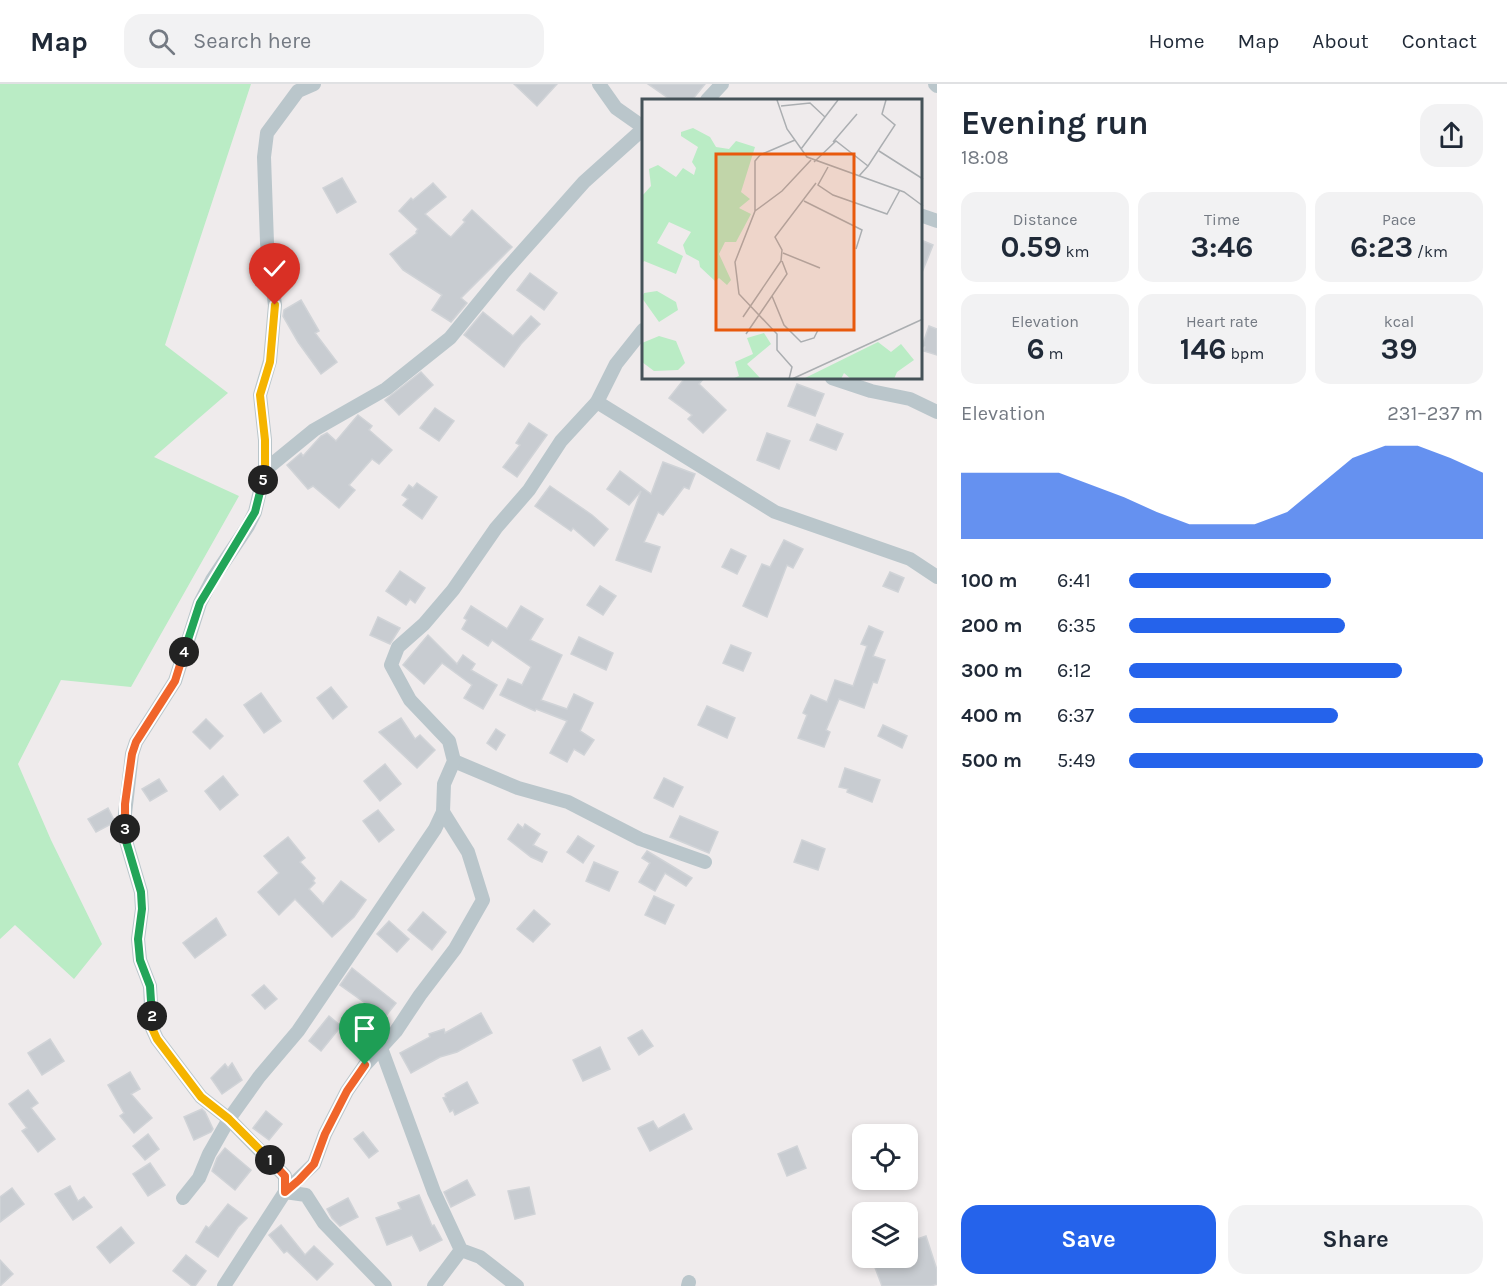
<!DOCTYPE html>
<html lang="en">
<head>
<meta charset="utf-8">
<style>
  body { margin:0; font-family:Karla,sans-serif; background:#f2f2f3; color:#1f2937; height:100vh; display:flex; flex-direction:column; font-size:22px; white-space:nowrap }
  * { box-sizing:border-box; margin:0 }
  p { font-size:20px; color:#747a83 }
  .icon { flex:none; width:33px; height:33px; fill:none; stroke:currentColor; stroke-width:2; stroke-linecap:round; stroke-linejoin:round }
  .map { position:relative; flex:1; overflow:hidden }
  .details { display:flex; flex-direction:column; background:#fff; width:570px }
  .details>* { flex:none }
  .tools { position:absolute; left:852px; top:1040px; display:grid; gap:12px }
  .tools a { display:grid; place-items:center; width:66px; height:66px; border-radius:12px; background:#fff; box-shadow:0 3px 9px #0003; font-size:30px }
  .pin { position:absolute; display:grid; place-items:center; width:51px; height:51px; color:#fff; margin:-62px -26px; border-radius:50% 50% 50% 0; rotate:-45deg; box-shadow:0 0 6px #0007 }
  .pin .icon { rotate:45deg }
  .km { position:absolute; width:30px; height:30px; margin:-15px; border-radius:50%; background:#222; color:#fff; font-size:16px; line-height:30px; text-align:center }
  .round { display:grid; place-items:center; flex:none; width:63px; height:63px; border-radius:18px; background:#f2f2f3 }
  .summary { display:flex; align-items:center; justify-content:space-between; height:102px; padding:0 24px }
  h1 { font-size:33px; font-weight:700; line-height:45px }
  .stats { display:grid; grid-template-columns:repeat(3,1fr); gap:9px; height:102px; padding:6px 24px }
  .stats div { display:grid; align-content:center; border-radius:15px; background:#f2f2f3; text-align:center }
  .stats b { font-size:30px; font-weight:700 }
  .stats small { font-size:16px; font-weight:400 }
  .stats p { font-size:16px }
  .chart { height:168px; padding:12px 24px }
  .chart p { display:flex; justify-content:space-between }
  .chart svg { width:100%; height:108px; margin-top:6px; fill:#2563eb; opacity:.7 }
  .action { display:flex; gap:12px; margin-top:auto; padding:12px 24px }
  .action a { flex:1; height:69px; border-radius:18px; background:#2563eb; color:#fff; font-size:24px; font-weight:700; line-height:69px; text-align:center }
  .action a+a { background:#f2f2f3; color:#1f2937 }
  ul { padding:0 24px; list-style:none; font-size:20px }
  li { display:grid; grid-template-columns:96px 72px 1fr; align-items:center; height:45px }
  li i { height:15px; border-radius:8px; background:#2563eb }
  header { display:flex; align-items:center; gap:36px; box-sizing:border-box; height:84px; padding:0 30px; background:#fff; border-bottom:2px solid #e0e1e3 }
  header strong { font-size:28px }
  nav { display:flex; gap:33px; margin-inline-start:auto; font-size:21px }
  .search { width:420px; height:54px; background:#f2f2f3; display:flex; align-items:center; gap:15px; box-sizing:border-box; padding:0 21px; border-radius:18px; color:#747a83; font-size:22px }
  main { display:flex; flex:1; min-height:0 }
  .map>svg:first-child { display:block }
</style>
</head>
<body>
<header>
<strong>Map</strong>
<div class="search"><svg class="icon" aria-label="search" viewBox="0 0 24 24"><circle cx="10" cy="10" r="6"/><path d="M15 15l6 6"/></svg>Search here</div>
<nav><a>Home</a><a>Map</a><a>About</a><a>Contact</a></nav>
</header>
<main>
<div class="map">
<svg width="937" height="1202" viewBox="0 0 937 1202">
  <rect width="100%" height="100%" fill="#efebec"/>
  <!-- green -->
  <path fill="#baecc5" d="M0 0H251L165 261 228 309 154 373 239 412 131 603 61 596 18 680 51 756 102 860 74 895 15 841 0 855Z"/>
  <!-- building -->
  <g fill="#c8ccd1" stroke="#d0d3d7" stroke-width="1.5">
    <path d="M514 0H557L537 22Z"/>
    <path d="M648 0H705L692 16H671Z"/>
    <path d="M342 94 356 118 337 129 323 104Z"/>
    <path d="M433 99 446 113 425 130 448 151 451 153 465 138 463 136 472 126 512 163 461 214 467 219 451 238 432 226 442 211 403 186 390 170 417 149 416 148 418 145 399 127 411 114 413 116Z"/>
    <path d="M921 156 933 161 921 191Z"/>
    <path d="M530 189 557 209 544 226 517 206Z"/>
    <path d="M301 216 319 247 315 249 337 278 321 290 298 258 283 232 284 226Z"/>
    <path d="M483 228 513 252 531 232 540 240 521 260 504 283 464 251Z"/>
    <path d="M929 242 937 245V271L924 267 925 263 922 262Z"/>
    <path d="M421 288 433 301 399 331 385 316Z"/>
    <path d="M685 294H704L699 300 726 326 703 349 688 335 692 331 669 314Z"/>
    <path d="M797 300 824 310 815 332 788 322Z"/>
    <path d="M435 324 454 337 439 357 420 344Z"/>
    <path d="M358 331 372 342 369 346 392 366 379 380 372 375 349 401 355 406 339 424 313 402 308 405 287 381 301 369 303 372 321 352 327 349 336 357Z"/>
    <path d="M529 339 547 351 517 393 503 383 520 361 516 359Z"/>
    <path d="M817 340 843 350 836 366 810 356Z"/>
    <path d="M767 349 790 357 779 385 757 376Z"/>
    <path d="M663 378 695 390 689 405 684 403 663 431 658 428 644 458 660 463 651 488 616 476 641 407 629 421 607 405 620 387 651 410Z"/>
    <path d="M417 399 437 413 422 435 403 421 408 415 402 411 409 401 413 404Z"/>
    <path d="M550 402 592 431 608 445 594 462 573 444 571 447 535 422Z"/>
    <path d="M784 456 803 465 793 484 787 481 767 533 743 522 762 480 770 483Z"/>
    <path d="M731 465 746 472 737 490 722 483Z"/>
    <path d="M400 487 425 504 415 519 410 515 406 521 386 507Z"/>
    <path d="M890 488 904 494 898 508 883 502Z"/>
    <path d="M600 502 616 512 603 531 587 521Z"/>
    <path d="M471 522 507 545 521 522 543 535 530 556 562 571 541 616 567 625 574 610 593 619 580 647 594 656 584 671 574 665 567 678 550 669 567 637 536 625 535 627 500 611 508 595 522 601 531 583 492 556 488 562 462 545 467 536 464 534Z"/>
    <path d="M378 533 400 544 390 560 370 551Z"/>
    <path d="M869 542 883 548 873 572 885 576 877 599 873 598 864 624 839 615 826 646 830 648 824 663 798 654 807 631 803 629 811 611 827 618 835 596 853 602 867 562 861 560Z"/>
    <path d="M428 551 457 580 463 571 475 580 471 586 497 601 483 625 464 614 472 601 442 579 424 600 403 581Z"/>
    <path d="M579 553 613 569 606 586 571 570Z"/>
    <path d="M731 561 751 569 743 587 723 579Z"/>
    <path d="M331 603 347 623 333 635 317 614Z"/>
    <path d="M261 609 281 637 264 649 244 621Z"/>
    <path d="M707 622 735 634 727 654 698 641Z"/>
    <path d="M401 634 415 655 420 651 435 666 417 684 379 648Z"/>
    <path d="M206 635 223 652 210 665 193 648Z"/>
    <path d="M883 641 907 652 902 664 878 652Z"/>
    <path d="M496 645 505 651 496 666 487 659Z"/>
    <path d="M385 680 401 700 380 717 364 697Z"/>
    <path d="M845 684 880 696 872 718 847 708 848 705 839 703Z"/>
    <path d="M223 692 238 711 220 726 205 707Z"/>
    <path d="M664 694 683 703 673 723 654 714Z"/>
    <path d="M159 695 167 707 150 717 142 705Z"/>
    <path d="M108 724 115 738 96 748 88 735Z"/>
    <path d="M378 726 394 746 379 758 363 737Z"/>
    <path d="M680 732 718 748 709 769 670 753Z"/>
    <path d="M518 740 523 744 525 740 540 750 533 761 547 768 542 778 531 773 508 755Z"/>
    <path d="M578 752 594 762 583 779 567 768Z"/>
    <path d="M288 753 305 774 300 778 315 794 313 797 315 799 309 805 323 820 341 797 366 816 354 833 332 853 295 815 279 831 258 808 279 789 264 772Z"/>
    <path d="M802 756 825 765 818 786 794 778Z"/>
    <path d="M647 767 692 794 686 802 665 789 655 807 639 798 650 779 642 774Z"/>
    <path d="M594 778 618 788 609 807 586 797Z"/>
    <path d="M654 812 674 821 665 840 645 831Z"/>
    <path d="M534 826 550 840 533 858 517 845Z"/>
    <path d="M423 828 446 848 432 866 408 846Z"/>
    <path d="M216 834 226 851 195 874 183 859Z"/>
    <path d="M389 837 409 855 397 868 377 850Z"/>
    <path d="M352 884 396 919 385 933 340 901Z"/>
    <path d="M264 901 277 915 265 925 252 911Z"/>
    <path d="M481 929 492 949 457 968 440 973 411 989 400 969 430 953 429 950 444 945 445 949Z"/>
    <path d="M329 932 341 942 321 967 309 957Z"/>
    <path d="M377 941 384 946 368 965 362 960Z"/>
    <path d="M642 946 653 962 639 971 628 954Z"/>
    <path d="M50 955 64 977 42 991 28 969Z"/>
    <path d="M600 963 610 985 583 997 573 976Z"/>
    <path d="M232 979 242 996 222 1010 211 994 225 980 228 984Z"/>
    <path d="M130 988 140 1005 131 1010 152 1034 134 1049 120 1032 124 1029 108 1001Z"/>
    <path d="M467 998 478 1019 455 1031 453 1026 450 1028 443 1014 446 1013 445 1010Z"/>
    <path d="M28 1006 38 1019 31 1024 55 1055 38 1068 22 1047 27 1044 9 1020Z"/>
    <path d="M202 1025 205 1028 213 1045 211 1048 194 1056 184 1033Z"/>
    <path d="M266 1027 282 1040 269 1056 253 1044Z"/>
    <path d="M684 1030 692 1045 650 1067 638 1044 653 1037 658 1045Z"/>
    <path d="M363 1048 378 1067 369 1074 354 1055Z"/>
    <path d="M148 1050 159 1065 145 1076 133 1062Z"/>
    <path d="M797 1062 806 1084 787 1092 778 1070Z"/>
    <path d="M225 1064 251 1086 235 1106 212 1087 217 1074Z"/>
    <path d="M150 1079 165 1101 148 1112 133 1090Z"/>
    <path d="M467 1096 475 1111 451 1123 444 1108Z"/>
    <path d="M70 1102 78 1117 84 1113 92 1123 73 1136 55 1110Z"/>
    <path d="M529 1103 535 1130 515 1135 508 1107Z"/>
    <path d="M12 1104 24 1120 0 1138V1113Z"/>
    <path d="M419 1111 432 1142 434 1141 442 1156 420 1167 412 1151 387 1161 376 1134 401 1125 398 1119Z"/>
    <path d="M348 1114 358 1133 340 1142 332 1134 327 1125Z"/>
    <path d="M228 1120 247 1134 238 1143 218 1173 196 1158 206 1142 209 1144Z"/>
    <path d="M281 1141 305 1171 314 1162 333 1180 317 1196 287 1167 284 1169 269 1151Z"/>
    <path d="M121 1143 134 1159 110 1179 97 1163Z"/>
    <path d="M926 1152 937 1186V1200L931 1202H882L871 1173H908V1158Z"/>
    <path d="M186 1171 206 1187 195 1202H192L173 1187Z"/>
    <path d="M0 1176 13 1190 0 1202Z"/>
  </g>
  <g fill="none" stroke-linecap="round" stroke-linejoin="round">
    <!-- minor -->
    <g stroke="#bac6cb" stroke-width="14">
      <path d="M314 0 298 7 267 49 264 73 267 159 275 221 270 277 260 311 265 356V386L255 428 248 442 212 496 200 519 175 597 136 658 132 670 124 738 126 757 141 808 142 825 138 855 140 876 150 902 152 944 157 955 201 1013 229 1035 285 1092V1108L306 1111 324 1139 385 1202"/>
      <path d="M599 0 616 24 643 43"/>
      <path d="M935 0 937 2"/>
      <path d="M707 16 722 0"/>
      <path d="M920 131 937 137"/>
      <path d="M832 294 871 307 910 315 937 328"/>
      <path d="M597 318 775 428 910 475 937 493"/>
      <path d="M265 386 314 346 386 305 450 254 504 188 584 98 643 45"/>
      <path d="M454 677 518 704 568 718 640 755 705 778"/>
      <path d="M381 964 434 1108 461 1166 480 1173 517 1202"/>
      <path d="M183 1114 199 1094 209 1070 229 1035 259 993 298 947 435 745 443 728 444 700 454 677 449 657 410 616 391 581 398 563 424 540 453 506 496 444 529 406 561 357 597 318 616 280 643 246"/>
      <path d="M224 1202 285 1108 314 1080 325 1050 347 1007 365 981 396 947 420 911 455 865 483 816 468 768 443 728"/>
      <path d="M434 1202 461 1166"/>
      <path d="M688 1202 689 1198"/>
    </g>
  </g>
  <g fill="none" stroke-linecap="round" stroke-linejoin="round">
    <defs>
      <path id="split-1" d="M270 1076 285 1092V1108L299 1096 314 1080 325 1050 347 1007 365 981"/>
      <path id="split-2" d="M152 932V944L157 955 201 1013 229 1035 270 1076"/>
      <path id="split-3" d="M125 745 126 757 141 808 142 825 138 855 140 876 150 902 152 932"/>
      <path id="split-4" d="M125 745V720L132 670 136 658 175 597 184 568"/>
      <path id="split-5" d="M184 568 200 519 255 428 263 396"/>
      <path id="split-6" d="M263 396 265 386V356L260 311 270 278 275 221"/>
    </defs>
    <!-- split-1 casing -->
    <use href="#split-1" stroke="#fff" stroke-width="12"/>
    <!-- split-2 casing -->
    <use href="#split-2" stroke="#fff" stroke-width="12"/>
    <!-- split-3 casing -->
    <use href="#split-3" stroke="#fff" stroke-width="12"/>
    <!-- split-4 casing -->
    <use href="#split-4" stroke="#fff" stroke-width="12"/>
    <!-- split-5 casing -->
    <use href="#split-5" stroke="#fff" stroke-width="12"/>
    <!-- split-6 casing -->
    <use href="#split-6" stroke="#fff" stroke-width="12"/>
    <!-- split-1 -->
    <use href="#split-1" stroke="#f0652b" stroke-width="8"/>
    <!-- split-2 -->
    <use href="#split-2" stroke="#f5b400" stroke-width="8"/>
    <!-- split-3 -->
    <use href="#split-3" stroke="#22a559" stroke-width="8"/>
    <!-- split-4 -->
    <use href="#split-4" stroke="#f0652b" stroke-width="8"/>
    <!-- split-5 -->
    <use href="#split-5" stroke="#22a559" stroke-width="8"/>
    <!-- split-6 -->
    <use href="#split-6" stroke="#f5b400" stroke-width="8"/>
  </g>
  <!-- overview -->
  <g transform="translate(642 15)">
    <rect width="280" height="280" fill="#efebec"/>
    <path d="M51 29 68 38 74 48 87 50 94 42 113 48 99 93 108 100 97 109 109 115 94 143H83L77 155 89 181 85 186 77 179 73 182 58 168 57 162 44 155 41 146 49 133 27 123 15 144 41 157 34 175 2 162 0 165V97L9 87 7 70 16 66 34 78 41 69 52 76 54 69 50 63 56 48 39 37V33ZM15 192 34 203 36 211 17 223 0 199 2 194ZM122 234 129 245 105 265 119 280H90L97 277 93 263 111 255 105 239ZM17 237 34 242 43 264 36 271 12 272 0 263V244ZM236 243 249 253 259 245 272 261 255 273 252 280H209L202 274 199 280H161Z" fill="#baecc5"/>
    <path fill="none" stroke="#abaeb1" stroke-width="1.5" d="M135 1 145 30 165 58 262 93 281 107M139 7 168 4 183 18 159 50M183 18 196 1M191 43 215 15M237 52 281 80M172 63 194 42 226 67 217 77M226 67 253 26 240 15 244 1M186 68 176 86 191 96 245 115 258 91M162 102 220 131 214 150M113 112 140 92 169 61M141 154 178 169M130 197 142 226 159 243 172 239 176 231M101 218 139 162 140 151 133 138 174 84M104 235 145 175 140 162M147 280 150 268 135 251V235L97 195 93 163 113 112V62L118 56 153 41M150 280 281 220"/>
    <path fill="#e8590c" fill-opacity="0.15" stroke="#e8590c" stroke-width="3" d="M74 55H212V231H74Z"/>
    <rect width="280" height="280" fill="none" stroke="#455258" stroke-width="3"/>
  </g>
</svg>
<div class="tools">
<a><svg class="icon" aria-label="locate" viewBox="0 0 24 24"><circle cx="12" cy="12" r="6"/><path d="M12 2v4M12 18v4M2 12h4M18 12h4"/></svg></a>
<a><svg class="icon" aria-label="layers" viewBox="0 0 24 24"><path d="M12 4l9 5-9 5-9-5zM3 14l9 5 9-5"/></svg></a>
</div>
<div class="pin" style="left:365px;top:981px;background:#1e9e55"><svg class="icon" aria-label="arrive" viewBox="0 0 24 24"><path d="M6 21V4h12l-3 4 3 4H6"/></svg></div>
<div class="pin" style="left:275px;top:221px;background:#d93025"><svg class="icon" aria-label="check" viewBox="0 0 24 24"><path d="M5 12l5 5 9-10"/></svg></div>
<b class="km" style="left:270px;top:1076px">1</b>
<b class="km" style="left:152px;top:932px">2</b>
<b class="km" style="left:125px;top:745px">3</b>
<b class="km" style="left:184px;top:568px">4</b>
<b class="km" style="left:263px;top:396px">5</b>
</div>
<section class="details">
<div class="summary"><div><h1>Evening run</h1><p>18:08</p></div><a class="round"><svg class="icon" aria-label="share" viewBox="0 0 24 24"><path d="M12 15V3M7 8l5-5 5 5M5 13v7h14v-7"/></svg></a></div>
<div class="stats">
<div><p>Distance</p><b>0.59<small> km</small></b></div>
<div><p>Time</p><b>3:46</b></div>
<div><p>Pace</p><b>6:23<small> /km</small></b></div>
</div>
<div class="stats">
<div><p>Elevation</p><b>6<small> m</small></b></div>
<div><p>Heart rate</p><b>146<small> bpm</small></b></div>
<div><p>kcal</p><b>39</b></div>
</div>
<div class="chart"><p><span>Elevation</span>231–237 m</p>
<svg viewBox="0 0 160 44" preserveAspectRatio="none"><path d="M0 44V17L10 17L20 17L30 17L40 22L50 27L60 33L70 38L80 38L90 38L100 33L110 22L120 11L130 6L140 6L150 11L160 17V44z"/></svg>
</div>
<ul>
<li><b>100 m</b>6:41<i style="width:57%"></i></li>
<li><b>200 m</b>6:35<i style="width:61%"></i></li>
<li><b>300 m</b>6:12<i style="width:77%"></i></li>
<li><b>400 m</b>6:37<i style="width:59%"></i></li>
<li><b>500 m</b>5:49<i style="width:100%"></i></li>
</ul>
<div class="action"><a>Save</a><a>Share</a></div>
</section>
</main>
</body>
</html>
